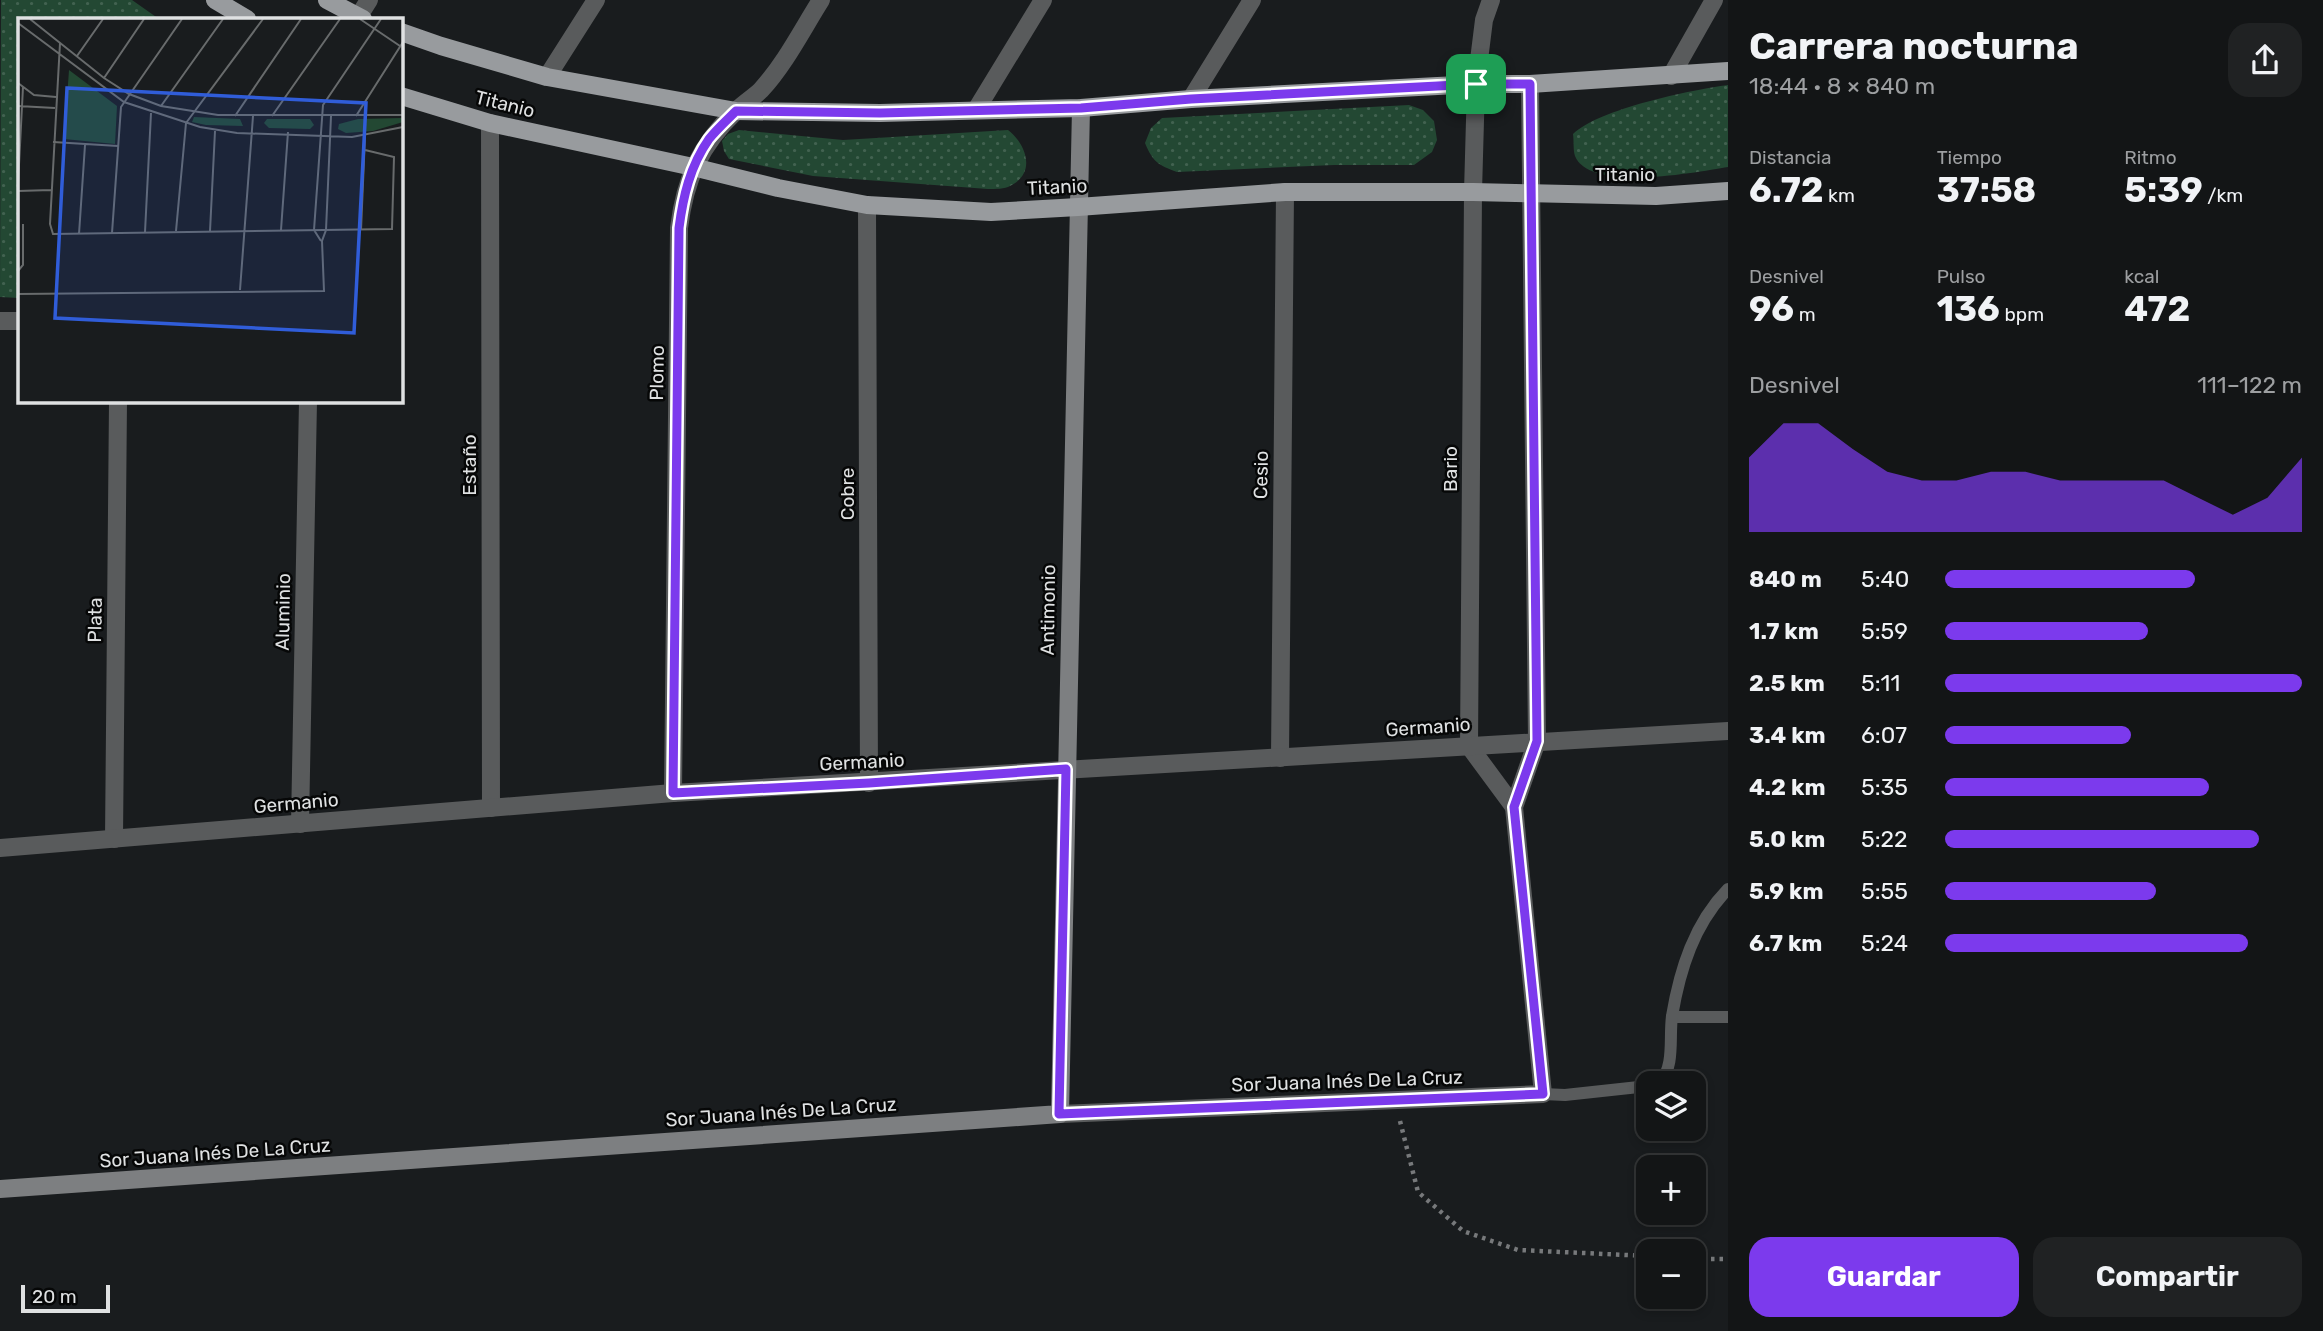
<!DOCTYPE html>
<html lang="es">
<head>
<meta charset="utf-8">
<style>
  body { margin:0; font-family:Rubik,sans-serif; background:#202223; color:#f1f3f6; height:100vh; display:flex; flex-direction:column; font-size:26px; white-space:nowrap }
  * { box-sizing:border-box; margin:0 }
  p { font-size:23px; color:#9d9fa1 }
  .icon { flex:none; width:38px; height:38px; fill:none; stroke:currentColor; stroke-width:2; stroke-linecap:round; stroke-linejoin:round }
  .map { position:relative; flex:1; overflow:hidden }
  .sheet { display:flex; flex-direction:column; background:#131516; width:595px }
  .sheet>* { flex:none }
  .buttons { position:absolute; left:1636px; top:1071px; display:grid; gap:14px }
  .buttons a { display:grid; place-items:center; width:70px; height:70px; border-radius:14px; background:#131516; box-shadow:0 4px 10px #0003,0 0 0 2px #323435; font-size:35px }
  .scale { position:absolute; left:21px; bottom:18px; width:89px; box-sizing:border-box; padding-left:7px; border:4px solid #dfe1e2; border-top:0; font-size:19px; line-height:24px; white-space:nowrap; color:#dfe1e2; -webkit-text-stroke:5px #060707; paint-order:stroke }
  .pin { position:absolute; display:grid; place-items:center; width:60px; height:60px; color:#fff; margin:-30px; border-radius:14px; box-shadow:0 4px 10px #0006 }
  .round { display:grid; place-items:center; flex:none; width:74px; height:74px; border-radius:21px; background:#202223 }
  .headline { display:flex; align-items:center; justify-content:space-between; height:119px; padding:0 21px }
  h1 { font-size:38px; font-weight:700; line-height:52px }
  .metrics { display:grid; grid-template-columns:repeat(3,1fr); gap:10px; height:119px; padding:7px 21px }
  .metrics div { display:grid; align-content:center }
  .metrics b { font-size:35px; font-weight:700 }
  .metrics small { font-size:19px; font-weight:400 }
  .metrics p { font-size:19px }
  .chart { height:196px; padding:14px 21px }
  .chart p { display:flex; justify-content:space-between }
  .chart svg { width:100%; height:126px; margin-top:7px; fill:#7c3aed; opacity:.7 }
  .button { display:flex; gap:14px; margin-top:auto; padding:14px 21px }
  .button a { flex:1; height:80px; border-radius:21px; background:#7c3aed; color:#fff; font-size:28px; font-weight:700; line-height:80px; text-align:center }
  .button a+a { background:#202223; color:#f1f3f6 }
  ul { padding:0 21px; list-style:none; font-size:23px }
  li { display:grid; grid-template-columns:112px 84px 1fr; align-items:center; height:52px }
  li i { height:18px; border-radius:9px; background:#7c3aed }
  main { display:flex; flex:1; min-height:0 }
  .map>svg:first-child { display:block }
</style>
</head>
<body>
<main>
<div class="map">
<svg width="1728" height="1331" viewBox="0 0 1728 1331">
  <defs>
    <pattern id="park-dots" width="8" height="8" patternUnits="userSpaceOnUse" patternTransform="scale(1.75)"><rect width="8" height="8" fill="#234833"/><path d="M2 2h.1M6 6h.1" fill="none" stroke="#426250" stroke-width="1.8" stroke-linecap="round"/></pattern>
  </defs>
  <rect width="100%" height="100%" fill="#191c1e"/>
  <!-- park -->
  <g fill="url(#park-dots)">
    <path d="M1 0H132L159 19H19V298L0 297Z"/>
    <path d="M1728 85V167C1697 172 1590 193 1575 156 1573 150 1574 140 1573 134 1599 109 1691 90 1728 85Z"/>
    <path d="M1409 105 1423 110 1434 121 1437 140 1432 152 1414 165H1334L1177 172C1158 165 1153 162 1145 143L1151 128 1162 118Z"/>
    <path d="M739 130 843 140 1008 130C1026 144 1037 173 1010 186 1005 189 995 189 988 189L813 176 729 159 724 151 722 141 728 134Z"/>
  </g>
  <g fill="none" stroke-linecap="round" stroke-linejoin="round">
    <!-- path -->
    <g stroke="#77797b" stroke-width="4.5" stroke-dasharray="3.5 5" stroke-linecap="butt">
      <path d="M1400 1121 1418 1192 1463 1231 1518 1250 1648 1256"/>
      <path d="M1694 1259H1728"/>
    </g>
    <!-- lane -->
    <g stroke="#595b5c" stroke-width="12">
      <path d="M1672 1017H1728"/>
      <path d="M1660 1083C1675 1065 1669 1039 1672 1016 1680 969 1694 924 1728 889"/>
      <path d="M1543 1094 1565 1095 1648 1086"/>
    </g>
    <!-- street -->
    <g stroke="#595b5c" stroke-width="18">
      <path d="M1491 0 1484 20 1476 84 1473 192 1469 746 1514 807"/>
      <path d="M357 19 369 0"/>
      <path d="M1671 76 1714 0"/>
      <path d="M547 77 596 0"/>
      <path d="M1191 99 1252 0"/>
      <path d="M976 110 1043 0"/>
      <path d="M490 123 491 808"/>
      <path d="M867 205 869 783"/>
      <path d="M0 321H19"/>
      <path d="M1280 758 1285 192"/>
      <path d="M673 793 679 228C685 179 700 145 736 111 744 103 754 97 761 90 785 64 802 30 821 0"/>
      <path d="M300 824 308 401"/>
      <path d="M114 839 118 401"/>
      <path d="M0 848 673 793 1728 731"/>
      <path d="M1060 1114 1543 1094 1514 807 1537 741 1530 84"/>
    </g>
    <!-- secondary -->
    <path stroke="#7d7f81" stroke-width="18" d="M0 1189 1060 1114 1081 108"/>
    <!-- primary -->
    <g stroke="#989b9e" stroke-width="18">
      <path d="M215 0 247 19"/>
      <path d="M327 0 363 19"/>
      <path d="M401 32 441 46 547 77 736 111 880 113 1081 108 1191 99 1476 84H1530L1728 71"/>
      <path d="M401 96 490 123 693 167 778 188 867 205 991 212 1078 207 1285 192H1473L1656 196 1728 191"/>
    </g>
  </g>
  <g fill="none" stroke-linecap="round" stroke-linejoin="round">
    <defs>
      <path id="route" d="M1476 84H1530L1537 741 1514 807 1543 1094 1059 1114 1066 769 869 783 673 793 679 228C683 197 690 166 709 139 717 129 727 120 736 111L880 113 1081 108 1191 99Z"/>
    </defs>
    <!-- route casing -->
    <use href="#route" stroke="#fff" stroke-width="14"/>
    <!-- route -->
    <use href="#route" stroke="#7c3aed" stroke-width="9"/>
  </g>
  <g text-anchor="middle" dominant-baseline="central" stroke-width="5" stroke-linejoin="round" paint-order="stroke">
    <!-- street labels -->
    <g font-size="19" fill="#dfe1e2" stroke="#060707">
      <text transform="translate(505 104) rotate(14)">Titanio</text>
      <text x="1625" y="174">Titanio</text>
      <text transform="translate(1057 187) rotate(-3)">Titanio</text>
      <text transform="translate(657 373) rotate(-89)">Plomo</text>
      <text transform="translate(469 465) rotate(-90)">Estaño</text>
      <text transform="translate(1450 469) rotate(-90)">Bario</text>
      <text transform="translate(1261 475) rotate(-89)">Cesio</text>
      <text transform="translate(847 494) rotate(-90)">Cobre</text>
      <text transform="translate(1048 610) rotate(-89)">Antimonio</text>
      <text transform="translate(283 612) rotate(-89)">Aluminio</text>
      <text transform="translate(95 620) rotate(-89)">Plata</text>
      <text transform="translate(1428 727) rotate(-4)">Germanio</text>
      <text transform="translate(862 762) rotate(-3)">Germanio</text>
      <text transform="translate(296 803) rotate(-5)">Germanio</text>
      <text transform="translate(1347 1081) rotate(-2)">Sor Juana Inés De La Cruz</text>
      <text transform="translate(781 1112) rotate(-4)">Sor Juana Inés De La Cruz</text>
      <text transform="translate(215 1153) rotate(-4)">Sor Juana Inés De La Cruz</text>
    </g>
  </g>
  <!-- overview -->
  <g transform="translate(18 18)">
    <rect width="385" height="385" fill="#191c1e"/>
    <path d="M51 52 99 88 97 126 46 121ZM176 99 222 101 225 108 188 107 174 104ZM385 100V104L355 113 328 115 320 111 321 106 340 101ZM249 101H292L296 107 292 111 251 110 246 105Z" fill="#234833"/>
    <path fill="none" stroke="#686b6c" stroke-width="2" d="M12 1 86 60 111 76 143 88 200 97H385M342 1 382 28M0 5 106 84 182 109 219 115 334 119 385 109M42 25 32 206 35 216 374 211 376 139 347 132M59 38 85 1M86 60 126 1M0 65 16 77 38 79M0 88 37 90M143 88 205 1M217 98 283 1M254 98 322 1M338 98 385 24M35 124 100 128M0 166 5 69M0 173 33 172M263 212 270 114M343 212 347 118M158 213 168 105 245 1M192 213 197 113M127 214 133 95M94 215 103 89 164 1M61 216 67 127M303 223 296 212 305 87 363 1M0 253 5 247V206M222 272 235 98M0 276 306 273 304 223 308 212 313 98"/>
    <path fill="#305dd9" fill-opacity="0.15" stroke="#305dd9" stroke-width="3.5" d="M49 70 348 85 336 315 37 300Z"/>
    <rect width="385" height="385" fill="none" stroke="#dfe1e2" stroke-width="3.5"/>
  </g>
</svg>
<div class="buttons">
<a><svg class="icon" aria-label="layers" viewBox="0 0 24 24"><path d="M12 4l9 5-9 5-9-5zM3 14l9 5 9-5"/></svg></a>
<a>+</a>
<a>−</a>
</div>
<div class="scale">20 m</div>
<div class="pin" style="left:1476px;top:84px;background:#1e9e55"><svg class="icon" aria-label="arrive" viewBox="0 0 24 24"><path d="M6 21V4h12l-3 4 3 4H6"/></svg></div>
</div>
<section class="sheet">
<div class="headline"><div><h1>Carrera nocturna</h1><p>18:44 · 8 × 840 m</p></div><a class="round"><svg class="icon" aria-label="share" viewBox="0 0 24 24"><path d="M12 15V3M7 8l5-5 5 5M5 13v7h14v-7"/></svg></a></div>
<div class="metrics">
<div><p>Distancia</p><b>6.72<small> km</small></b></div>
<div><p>Tiempo</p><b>37:58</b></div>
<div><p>Ritmo</p><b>5:39<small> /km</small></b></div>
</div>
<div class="metrics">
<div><p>Desnivel</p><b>96<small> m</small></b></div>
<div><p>Pulso</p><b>136<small> bpm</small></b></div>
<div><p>kcal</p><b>472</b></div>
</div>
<div class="chart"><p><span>Desnivel</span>111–122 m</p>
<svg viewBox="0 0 160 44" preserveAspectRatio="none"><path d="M0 44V18L10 6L20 6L30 15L40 23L50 26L60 26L70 23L80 23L90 26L100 26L110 26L120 26L130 32L140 38L150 32L160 18V44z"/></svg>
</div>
<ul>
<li><b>840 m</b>5:40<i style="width:70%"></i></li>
<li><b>1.7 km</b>5:59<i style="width:57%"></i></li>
<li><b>2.5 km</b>5:11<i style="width:100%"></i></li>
<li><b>3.4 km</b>6:07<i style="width:52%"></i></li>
<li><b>4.2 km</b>5:35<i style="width:74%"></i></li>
<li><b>5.0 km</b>5:22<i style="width:88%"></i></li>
<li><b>5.9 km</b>5:55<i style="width:59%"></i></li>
<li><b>6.7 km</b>5:24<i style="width:85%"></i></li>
</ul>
<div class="button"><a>Guardar</a><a>Compartir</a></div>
</section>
</main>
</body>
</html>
